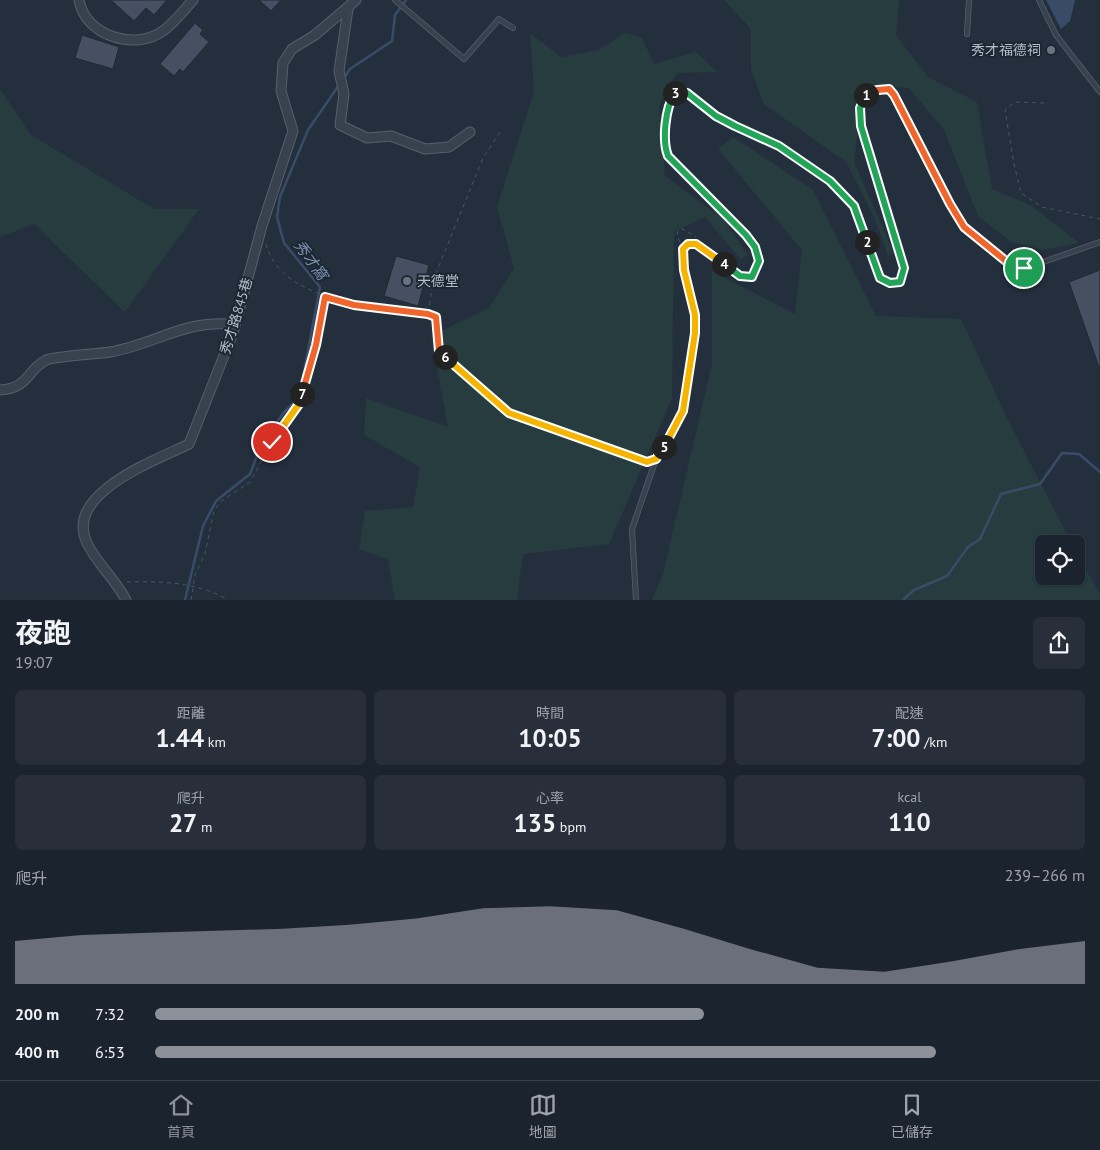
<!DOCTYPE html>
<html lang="zh-TW">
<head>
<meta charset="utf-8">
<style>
  body { margin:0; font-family:"PT Sans","Noto Sans TC",sans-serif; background:#282f3a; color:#f1f3f6; height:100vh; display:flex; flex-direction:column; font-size:19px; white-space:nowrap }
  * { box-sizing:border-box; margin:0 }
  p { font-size:16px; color:#a0a4aa }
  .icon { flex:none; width:28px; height:28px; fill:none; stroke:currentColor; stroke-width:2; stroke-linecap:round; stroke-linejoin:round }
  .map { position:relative; height:600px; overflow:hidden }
  .sheet { display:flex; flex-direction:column; background:#1b232e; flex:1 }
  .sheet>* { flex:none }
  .controls { position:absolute; left:1035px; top:535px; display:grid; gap:10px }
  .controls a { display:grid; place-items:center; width:50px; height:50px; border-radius:8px; background:#1b232e; box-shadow:0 1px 4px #0004,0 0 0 1px #39404a; font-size:25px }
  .pin { position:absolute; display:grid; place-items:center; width:42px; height:42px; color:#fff; margin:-21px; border:2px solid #fff; border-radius:50%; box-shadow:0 1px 5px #0007 }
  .km { position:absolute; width:25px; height:25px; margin:-12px; border-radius:50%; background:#222; color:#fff; font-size:14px; line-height:25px; text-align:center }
  .round { display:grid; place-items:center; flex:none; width:52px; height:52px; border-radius:8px; background:#282f3a }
  .overview { display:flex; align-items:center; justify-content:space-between; height:85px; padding:0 15px }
  h1 { font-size:28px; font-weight:700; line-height:38px }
  .figures { display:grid; grid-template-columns:repeat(3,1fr); gap:8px; height:85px; padding:5px 15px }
  .figures div { display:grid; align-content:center; border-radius:8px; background:#282f3a; text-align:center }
  .figures b { font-size:25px; font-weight:700 }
  .figures small { font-size:14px; font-weight:400 }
  .figures p { font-size:14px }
  .chart { height:140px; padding:10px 15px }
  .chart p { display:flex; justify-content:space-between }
  .chart svg { width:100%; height:90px; margin-top:5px; fill:#8c9099; opacity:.7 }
  ul { padding:0 15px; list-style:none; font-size:16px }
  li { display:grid; grid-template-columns:80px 60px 1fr; align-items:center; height:38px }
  li i { height:12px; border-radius:6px; background:#8c9099 }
  .menu { display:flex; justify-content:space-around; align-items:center; height:70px; border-top:1px solid #39404a; background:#1b232e; font-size:14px; color:#a0a4aa }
  .menu a { display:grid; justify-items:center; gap:2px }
  .menu .selected { color:#8c9099 }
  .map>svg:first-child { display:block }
</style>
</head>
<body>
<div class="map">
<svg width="1100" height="600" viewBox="0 0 1100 600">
  <rect width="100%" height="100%" fill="#242f3e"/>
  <!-- green -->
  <g fill="#263c3f">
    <path d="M719 0H899L896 35 928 77 977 102 992 189 1032 206 1079 243 1043 250 1011 242 978 216 944 130 909 88 871 86 862 99 854 162 894 253 888 256 875 219 846 162 764 104 751 70V29L724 0Z"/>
    <path d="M530 33 561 57 599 50 625 33 642 38 654 64 696 52 717 72 677 73 659 106 665 176 722 218 748 255 741 260 705 217 674 232 672 398 609 544 523 554 517 600H395L388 560 359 549 365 511 413 507 420 467 364 435 366 398 448 427 431 336 489 308 514 268 497 207 534 91Z"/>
    <path d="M0 89 31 135 154 209H199L125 312 34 224 0 237Z"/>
    <path d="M733 137 813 190 876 316 961 319 1007 418 1072 544H1044V576H1076V552L1100 594V600H652L663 574 712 364V271L795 314 802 250 718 149Z"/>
  </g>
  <!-- water -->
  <path fill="#394c67" d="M1046 0H1075L1070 21 1061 29Z"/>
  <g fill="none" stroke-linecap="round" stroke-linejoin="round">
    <!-- stream -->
    <g stroke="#394c67" stroke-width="2.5">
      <path d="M344 78 350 69 392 41 395 15 406 0"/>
      <path d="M185 600 203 526 216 501 250 474 258 453 269 434 284 412 299 398 320 287 284 243 277 217 280 197 308 130 339 85"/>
      <path d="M903 600 914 590 947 576 968 547 980 539 1001 494 1040 484 1062 453 1079 454 1100 472"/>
    </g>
  </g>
  <!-- building -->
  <g fill="#455162" stroke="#1f2835">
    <path d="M111 0H167L154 15 146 8 134 21Z"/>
    <path d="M259 0H281L271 11Z"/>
    <path d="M195 23 203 30 200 34 209 42 183 72 180 69 174 76 160 64Z"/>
    <path d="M82 35 119 47 113 69 75 58Z"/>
    <path d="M396 256 429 265 418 306 384 296Z"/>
    <path d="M1100 270V366L1099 367 1069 282Z"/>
  </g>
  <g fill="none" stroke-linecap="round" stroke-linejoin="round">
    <defs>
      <g id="service">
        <path d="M395 0 464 59 499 19 513 28"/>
        <path d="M1039 0 1056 35 1100 92"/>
        <path d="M967 34 969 0"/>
        <path d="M636 600 632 529 656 459 683 411 695 333V315L684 270 683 249 688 244H696L740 276 752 277 759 261 755 247 746 235 668 156C662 140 663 101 679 91L687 93 716 116 735 126 779 146 830 181 857 212 877 273 886 282H900L904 268 861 126C858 101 862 90 889 89L894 95 950 204 964 227 1012 266 1029 267 1100 242"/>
      </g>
      <g id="minor">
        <path d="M79 0C85 36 135 51 163 31 174 23 184 10 193 0"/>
        <path d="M348 9 339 71 344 94 340 125 367 138 391 136 425 149 449 147 470 132"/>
        <path d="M0 390C29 388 26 371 46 360 55 356 98 354 110 352 157 344 186 318 235 325"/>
        <path d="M126 600C116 580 97 564 87 543 63 493 157 460 189 444L233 333 262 226 293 131 281 91 283 63 292 49 315 35 356 0"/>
      </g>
    </defs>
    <!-- service casing -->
    <use href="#service" stroke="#565f6c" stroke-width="6"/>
    <!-- minor casing -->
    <use href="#minor" stroke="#565f6c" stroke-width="11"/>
    <!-- path -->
    <g stroke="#44595c" stroke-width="1" stroke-dasharray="4 4" stroke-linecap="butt">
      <path d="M1044 103 1015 102 1005 110 1014 164 1021 193 1042 207 1100 219"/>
      <path d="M680 242 677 236 678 230 683 229 696 237"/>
      <path d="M266 244C281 303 379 307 428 314L435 317 439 351 509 413 599 446 649 462"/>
      <path d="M428 313 434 278 483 158 502 129"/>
      <path d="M127 582C160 581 198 582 228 600"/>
      <path d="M191 600 195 575 205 554 214 511 220 502 250 482 282 425 299 404 315 345 325 298"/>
    </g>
    <!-- service -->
    <use href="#service" stroke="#38414e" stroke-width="4.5"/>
    <!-- minor -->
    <use href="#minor" stroke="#38414e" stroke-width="9"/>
  </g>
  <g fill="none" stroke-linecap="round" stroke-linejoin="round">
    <defs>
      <path id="split-1" d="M866 95C872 89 881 90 889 89L894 95 950 204 964 227 1012 266 1024 268"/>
      <path id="split-2" d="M866 95 860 108 861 126 904 268 900 282 890 283 880 278 867 242"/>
      <path id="split-3" d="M675 93 679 91 687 93 716 116 735 126 779 146 830 181 854 206 867 242"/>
      <path id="split-4" d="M675 93C665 108 662 140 668 156L746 235 755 247 759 261 752 277 740 276 724 264"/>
      <path id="split-5" d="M664 447 683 411 695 333V315L684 270 683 249 688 244H696L724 264"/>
      <path id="split-6" d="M445 357 509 413 647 462 656 459 664 447"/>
      <path id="split-7" d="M302 394 316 345 325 297 354 305 428 314 436 317 439 351 445 357"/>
      <path id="split-8" d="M272 442 299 404 302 394"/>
    </defs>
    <!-- split-1 casing -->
    <use href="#split-1" stroke="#fff" stroke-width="10"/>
    <!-- split-2 casing -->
    <use href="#split-2" stroke="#fff" stroke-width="10"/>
    <!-- split-3 casing -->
    <use href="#split-3" stroke="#fff" stroke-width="10"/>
    <!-- split-4 casing -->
    <use href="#split-4" stroke="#fff" stroke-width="10"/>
    <!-- split-5 casing -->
    <use href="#split-5" stroke="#fff" stroke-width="10"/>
    <!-- split-6 casing -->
    <use href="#split-6" stroke="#fff" stroke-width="10"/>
    <!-- split-7 casing -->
    <use href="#split-7" stroke="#fff" stroke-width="10"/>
    <!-- split-8 casing -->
    <use href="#split-8" stroke="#fff" stroke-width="10"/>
    <!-- split-1 -->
    <use href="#split-1" stroke="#f0652b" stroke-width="6"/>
    <!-- split-2 -->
    <use href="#split-2" stroke="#22a559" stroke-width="6"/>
    <!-- split-3 -->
    <use href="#split-3" stroke="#22a559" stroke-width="6"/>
    <!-- split-4 -->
    <use href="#split-4" stroke="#22a559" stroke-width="6"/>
    <!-- split-5 -->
    <use href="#split-5" stroke="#f5b400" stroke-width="6"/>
    <!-- split-6 -->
    <use href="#split-6" stroke="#f5b400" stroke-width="6"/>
    <!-- split-7 -->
    <use href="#split-7" stroke="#f0652b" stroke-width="6"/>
    <!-- split-8 -->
    <use href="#split-8" stroke="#f5b400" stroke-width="6"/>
  </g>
  <!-- markers -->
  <g fill="#6b7280" stroke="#1d2633" stroke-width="2">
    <circle cx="1051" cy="50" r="5"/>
    <circle cx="407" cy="281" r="5"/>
  </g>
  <g text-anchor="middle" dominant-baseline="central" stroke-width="4" stroke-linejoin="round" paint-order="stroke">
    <!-- poi labels -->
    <g font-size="14" fill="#b4bcc9" stroke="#1d2633" text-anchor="end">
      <text x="1041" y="50">秀才福德祠</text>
      <text x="417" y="281" text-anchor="start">天德堂</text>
    </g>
    <!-- street labels -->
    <g font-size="14" fill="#b4bcc9" stroke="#1d2633">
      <text transform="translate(236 316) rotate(-73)">秀才路845巷</text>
    </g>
    <!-- water labels -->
    <g font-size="15" font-style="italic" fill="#7c92b1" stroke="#1d2633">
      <text transform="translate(311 260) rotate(54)">秀才窩</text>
    </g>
  </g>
</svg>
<div class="controls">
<a><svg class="icon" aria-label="locate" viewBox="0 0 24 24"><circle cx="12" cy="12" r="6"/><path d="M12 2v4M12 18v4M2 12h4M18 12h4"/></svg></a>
</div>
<div class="pin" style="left:1024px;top:268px;background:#1e9e55"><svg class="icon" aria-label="arrive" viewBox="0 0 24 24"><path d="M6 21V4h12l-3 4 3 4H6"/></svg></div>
<div class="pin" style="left:272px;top:442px;background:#d93025"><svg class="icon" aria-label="check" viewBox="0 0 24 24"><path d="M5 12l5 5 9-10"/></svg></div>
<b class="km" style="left:866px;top:95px">1</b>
<b class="km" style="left:867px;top:242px">2</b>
<b class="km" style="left:675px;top:93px">3</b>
<b class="km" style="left:724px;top:264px">4</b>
<b class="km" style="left:664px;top:447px">5</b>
<b class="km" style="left:445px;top:357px">6</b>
<b class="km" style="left:302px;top:394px">7</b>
</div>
<section class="sheet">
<div class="overview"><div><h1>夜跑</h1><p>19:07</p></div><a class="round"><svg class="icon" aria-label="share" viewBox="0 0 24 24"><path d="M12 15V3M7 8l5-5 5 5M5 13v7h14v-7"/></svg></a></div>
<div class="figures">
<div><p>距離</p><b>1.44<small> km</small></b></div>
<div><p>時間</p><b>10:05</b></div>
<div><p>配速</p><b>7:00<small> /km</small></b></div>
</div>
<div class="figures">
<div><p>爬升</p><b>27<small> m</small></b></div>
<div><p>心率</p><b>135<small> bpm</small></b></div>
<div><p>kcal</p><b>110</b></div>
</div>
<div class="chart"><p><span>爬升</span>239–266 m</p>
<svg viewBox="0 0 160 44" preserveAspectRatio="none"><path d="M0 44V23L10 20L20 19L30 18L40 17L50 15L60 12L70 7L80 6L90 8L100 17L110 27L120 36L130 38L140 33L150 27L160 23V44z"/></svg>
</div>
<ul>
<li><b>200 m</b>7:32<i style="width:59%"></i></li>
<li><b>400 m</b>6:53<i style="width:84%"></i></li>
</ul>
</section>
<nav class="menu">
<a class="selected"><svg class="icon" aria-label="home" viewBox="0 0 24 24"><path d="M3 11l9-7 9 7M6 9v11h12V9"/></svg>首頁</a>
<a><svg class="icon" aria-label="map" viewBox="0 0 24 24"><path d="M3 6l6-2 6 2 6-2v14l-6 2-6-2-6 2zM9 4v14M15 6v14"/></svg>地圖</a>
<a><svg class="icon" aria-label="saved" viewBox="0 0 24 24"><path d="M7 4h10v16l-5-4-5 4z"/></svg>已儲存</a>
</nav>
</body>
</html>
